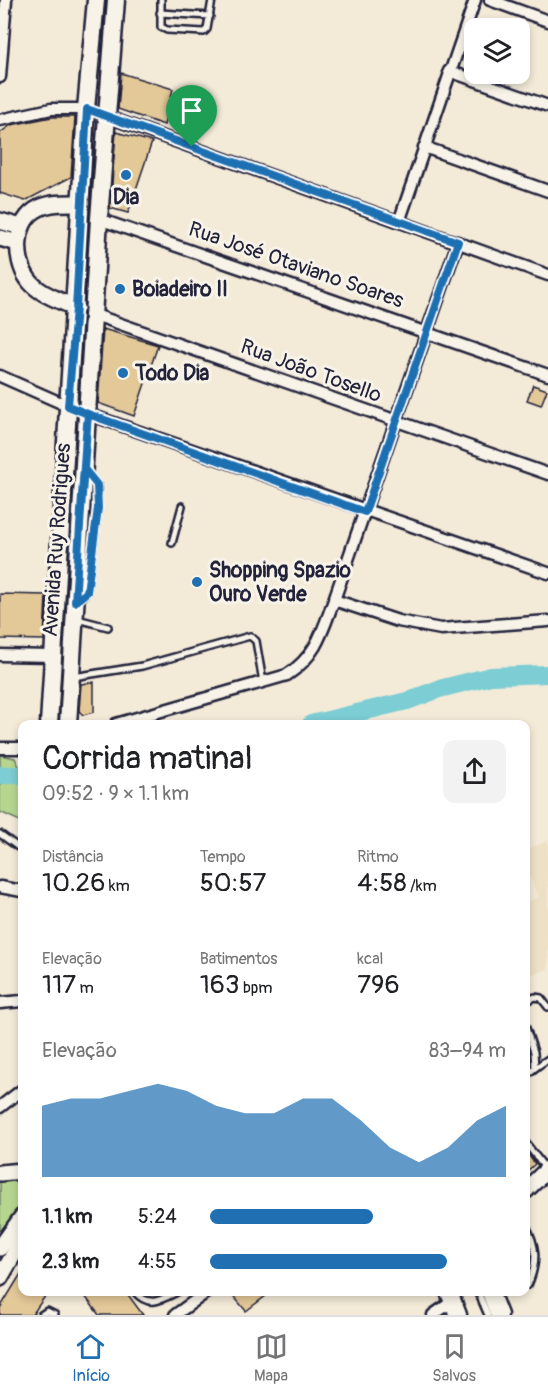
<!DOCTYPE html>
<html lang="pt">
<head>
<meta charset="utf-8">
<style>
  body { margin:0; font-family:Pangolin,sans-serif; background:#f2f2f2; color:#202124; height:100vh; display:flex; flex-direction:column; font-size:22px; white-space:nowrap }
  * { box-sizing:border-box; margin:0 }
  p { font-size:20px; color:#757577 }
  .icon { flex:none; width:33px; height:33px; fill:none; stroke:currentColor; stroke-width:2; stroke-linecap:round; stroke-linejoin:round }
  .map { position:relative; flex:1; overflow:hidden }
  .sheet { position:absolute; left:18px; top:720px; width:512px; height:576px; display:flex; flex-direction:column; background:#fff; border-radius:12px; box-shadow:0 3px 9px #0003 }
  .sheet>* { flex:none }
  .buttons { position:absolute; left:464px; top:18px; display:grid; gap:12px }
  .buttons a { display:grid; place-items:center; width:66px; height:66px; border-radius:12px; background:#fff; box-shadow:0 3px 9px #0003; font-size:30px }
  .pin { position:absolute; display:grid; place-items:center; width:51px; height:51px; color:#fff; margin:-62px -26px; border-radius:50% 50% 50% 0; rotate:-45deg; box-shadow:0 0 6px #0007 }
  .pin .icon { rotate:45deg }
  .round { display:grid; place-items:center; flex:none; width:63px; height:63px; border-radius:12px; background:#f2f2f2 }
  .headline { display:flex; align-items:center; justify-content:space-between; height:102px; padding:0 24px }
  h1 { font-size:33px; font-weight:600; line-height:45px }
  .metrics { display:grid; grid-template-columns:repeat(3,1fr); gap:9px; height:102px; padding:6px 24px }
  .metrics div { display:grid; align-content:center }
  .metrics b { font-size:26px; font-weight:600 }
  .metrics small { font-size:16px; font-weight:400 }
  .metrics p { font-size:16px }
  .chart { height:168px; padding:12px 24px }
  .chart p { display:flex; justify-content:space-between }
  .chart svg { width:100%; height:108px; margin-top:6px; fill:#1f6fb2; opacity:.7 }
  ul { padding:0 24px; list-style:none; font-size:20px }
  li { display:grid; grid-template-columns:96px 72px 1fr; align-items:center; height:45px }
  li i { height:15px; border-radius:8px; background:#1f6fb2 }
  .dock { display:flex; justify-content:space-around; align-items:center; height:84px; border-top:2px solid #e0e0e0; background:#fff; font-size:16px; color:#757577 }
  .dock a { display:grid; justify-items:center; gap:3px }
  .dock .selected { color:#1f6fb2 }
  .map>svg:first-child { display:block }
</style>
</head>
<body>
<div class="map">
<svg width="548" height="1315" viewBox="0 0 548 1315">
  <rect width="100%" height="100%" fill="#f3ead8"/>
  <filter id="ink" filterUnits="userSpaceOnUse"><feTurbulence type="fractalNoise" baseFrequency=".0167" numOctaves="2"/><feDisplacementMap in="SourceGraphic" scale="12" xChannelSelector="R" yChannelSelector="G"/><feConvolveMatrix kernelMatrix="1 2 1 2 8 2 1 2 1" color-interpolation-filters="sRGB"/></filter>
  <g filter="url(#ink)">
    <!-- built -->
    <path fill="#eee0c5" d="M548 841V969L525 977V903L539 897 525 866V850Z"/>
    <!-- green -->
    <g fill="#b6d68f" stroke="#6c7c65" stroke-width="1.5">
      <path d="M0 755 15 758 22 772V822L0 812Z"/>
      <path d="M22 1172V1209L4 1235 0 1234V1174Z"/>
    </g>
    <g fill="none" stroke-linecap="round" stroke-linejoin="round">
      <!-- river -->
      <g stroke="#7ccdd4" stroke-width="18">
        <path d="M311 724 407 701 439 689 491 676 548 674"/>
        <path d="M0 775H22"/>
      </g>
    </g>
    <!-- building -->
    <g fill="#e3c898" stroke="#22223b" stroke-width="1.5">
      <path d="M121 73 173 89 164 125 118 109Z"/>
      <path d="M52 117H75L71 177 25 201 0 193V133L11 125Z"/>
      <path d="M116 132 152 142 128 213 110 208Z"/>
      <path d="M103 329 158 345 134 416 98 403Z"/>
      <path d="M533 385 547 390 541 405 527 400Z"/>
      <path d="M0 594 46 595 44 640 0 639Z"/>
      <path d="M94 682V712L83 715 79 711 81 684Z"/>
      <path d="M525 1150 535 1164 525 1173Z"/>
      <path d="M22 1272V1292H48L32 1315H0V1308Z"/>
      <path d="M82 1292H126L143 1315H99Z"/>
      <path d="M230 1292H271L246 1311Z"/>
    </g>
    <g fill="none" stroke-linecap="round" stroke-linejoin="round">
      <defs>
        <g id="lane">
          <path d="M161 0V27L167 30 204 32 207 29 212 0"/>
          <path d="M160 13 210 16"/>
          <path d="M172 543 182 506"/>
          <path d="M79 600 87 592 98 508 97 485 87 473"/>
          <path d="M77 619 108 627"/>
          <path d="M73 677 142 666 250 636 256 641 263 682"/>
          <path d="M0 834 22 850"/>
          <path d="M525 1002 535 997 541 998 548 1007"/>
          <path d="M525 1025 534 1052 535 1068 525 1076"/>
          <path d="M535 1068 548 1059"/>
          <path d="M525 1142 545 1168"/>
          <path d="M525 1224C537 1246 538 1262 528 1285"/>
          <path d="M135 1292C149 1308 161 1300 177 1292"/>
          <path d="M478 1292 488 1315"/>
          <path d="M41 1315 47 1311 55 1315"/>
        </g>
        <g id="street">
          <path d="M490 0 548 21"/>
          <path d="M449 71 548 106"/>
          <path d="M0 77 6 0"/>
          <path d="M108 117 548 275"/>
          <path d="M0 120 51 109H86"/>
          <path d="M424 147 548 191"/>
          <path d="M99 219 548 375"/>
          <path d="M399 222 475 0"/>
          <path d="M95 315 548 474"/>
          <path d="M0 376 68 406"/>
          <path d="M88 414 548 573"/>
          <path d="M334 600 398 621 441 629 548 621"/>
          <path d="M0 655 54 656"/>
          <path d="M116 724 287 675C317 655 322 632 334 600L458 242"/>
          <path d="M0 748H22"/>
          <path d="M0 887 22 891"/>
          <path d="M0 1003 22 1001"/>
          <path d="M0 1107 22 1090"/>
          <path d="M175 1315 207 1292"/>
          <path d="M433 1315 453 1301"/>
        </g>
        <g id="secondary">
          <path d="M0 221 21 227"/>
          <path d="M0 238 18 243"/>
          <path d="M76 308C60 300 38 294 28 279 14 259 14 220 39 208 51 202 67 203 81 203"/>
          <path d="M0 1173 22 1171"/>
          <path d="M525 1191 548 1169"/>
          <path d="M0 1248 22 1217"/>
          <path d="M0 1278 22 1240"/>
        </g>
        <g id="primary">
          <path d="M49 724 86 109 96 0"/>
          <path d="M68 724 99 219 116 0"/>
          <path d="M449 1292 458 1315"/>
          <path d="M490 1292 499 1315"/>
        </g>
      </defs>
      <!-- lane casing -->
      <use href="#lane" stroke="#22223b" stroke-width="10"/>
      <!-- street casing -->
      <use href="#street" stroke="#22223b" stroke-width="15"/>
      <!-- secondary casing -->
      <use href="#secondary" stroke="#22223b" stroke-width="20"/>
      <!-- primary casing -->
      <use href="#primary" stroke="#22223b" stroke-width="21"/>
      <!-- lane -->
      <use href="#lane" stroke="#f7f3e8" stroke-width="5"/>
      <!-- street -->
      <use href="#street" stroke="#f7f3e8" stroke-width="10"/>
      <!-- secondary -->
      <use href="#secondary" stroke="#f7f3e8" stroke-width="15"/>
      <!-- primary -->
      <use href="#primary" stroke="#f7f3e8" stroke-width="16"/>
    </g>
  </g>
  <g fill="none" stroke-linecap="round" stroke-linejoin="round" filter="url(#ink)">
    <defs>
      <path id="route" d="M192 147 87 109 76 308 68 406 88 414 86 435 75 602 87 592 98 508 97 485 84 469 88 414 365 512 458 242 192 147"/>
    </defs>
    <!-- route casing -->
    <use href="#route" stroke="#fff" stroke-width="12"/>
    <!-- route -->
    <use href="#route" stroke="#1f6fb2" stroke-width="8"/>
  </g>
  <!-- markers -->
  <g fill="#1f6fb2" stroke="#f7f3e8" stroke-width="2">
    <circle cx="126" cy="175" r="6"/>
    <circle cx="120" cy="289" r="6"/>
    <circle cx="123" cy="373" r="6"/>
    <circle cx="197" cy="582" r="6"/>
  </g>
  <g text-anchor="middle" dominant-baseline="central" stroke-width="6" stroke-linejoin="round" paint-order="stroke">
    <!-- poi labels -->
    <g font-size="21" font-weight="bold" fill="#22223b" stroke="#f7f3e8" text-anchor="start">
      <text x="126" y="197" text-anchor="middle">Dia</text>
      <text x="132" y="289">Boiadeiro II</text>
      <text x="135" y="373">Todo Dia</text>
      <text x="209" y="570">Shopping Spazio<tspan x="209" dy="24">Ouro Verde</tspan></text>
    </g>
    <!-- street labels -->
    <g font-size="21" fill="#22223b" stroke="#f7f3e8">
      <text transform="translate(296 265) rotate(19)">Rua José Otaviano Soares</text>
      <text transform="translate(311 371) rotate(20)">Rua João Tosello</text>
      <text transform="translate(57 540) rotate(-86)">Avenida Ruy Rodrigues</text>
    </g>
  </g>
</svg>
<div class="buttons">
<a><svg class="icon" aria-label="layers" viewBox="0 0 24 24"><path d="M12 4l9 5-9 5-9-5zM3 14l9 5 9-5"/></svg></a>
</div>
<div class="pin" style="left:192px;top:147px;background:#1e9e55"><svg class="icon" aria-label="arrive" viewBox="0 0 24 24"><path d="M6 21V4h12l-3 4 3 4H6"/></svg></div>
<section class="sheet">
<div class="headline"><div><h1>Corrida matinal</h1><p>09:52 · 9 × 1.1 km</p></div><a class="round"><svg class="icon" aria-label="share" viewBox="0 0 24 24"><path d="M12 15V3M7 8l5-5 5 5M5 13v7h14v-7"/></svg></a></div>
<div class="metrics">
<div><p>Distância</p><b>10.26<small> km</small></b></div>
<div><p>Tempo</p><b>50:57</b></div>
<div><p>Ritmo</p><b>4:58<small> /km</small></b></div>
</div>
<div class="metrics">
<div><p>Elevação</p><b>117<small> m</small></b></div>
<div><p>Batimentos</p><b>163<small> bpm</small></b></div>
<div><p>kcal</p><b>796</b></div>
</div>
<div class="chart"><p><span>Elevação</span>83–94 m</p>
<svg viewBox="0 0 160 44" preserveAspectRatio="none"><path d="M0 44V15L10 12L20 12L30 9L40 6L50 9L60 15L70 18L80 18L90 12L100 12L110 21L120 32L130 38L140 32L150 21L160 15V44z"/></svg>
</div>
<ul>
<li><b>1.1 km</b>5:24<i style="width:55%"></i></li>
<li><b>2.3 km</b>4:55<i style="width:80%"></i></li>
</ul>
</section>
</div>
<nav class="dock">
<a class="selected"><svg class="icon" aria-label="home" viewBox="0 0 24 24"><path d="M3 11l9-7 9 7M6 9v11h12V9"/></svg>Início</a>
<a><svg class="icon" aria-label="map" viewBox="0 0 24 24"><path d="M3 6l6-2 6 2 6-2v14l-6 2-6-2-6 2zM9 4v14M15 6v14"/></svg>Mapa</a>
<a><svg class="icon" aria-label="saved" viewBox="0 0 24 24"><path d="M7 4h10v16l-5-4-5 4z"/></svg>Salvos</a>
</nav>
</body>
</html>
